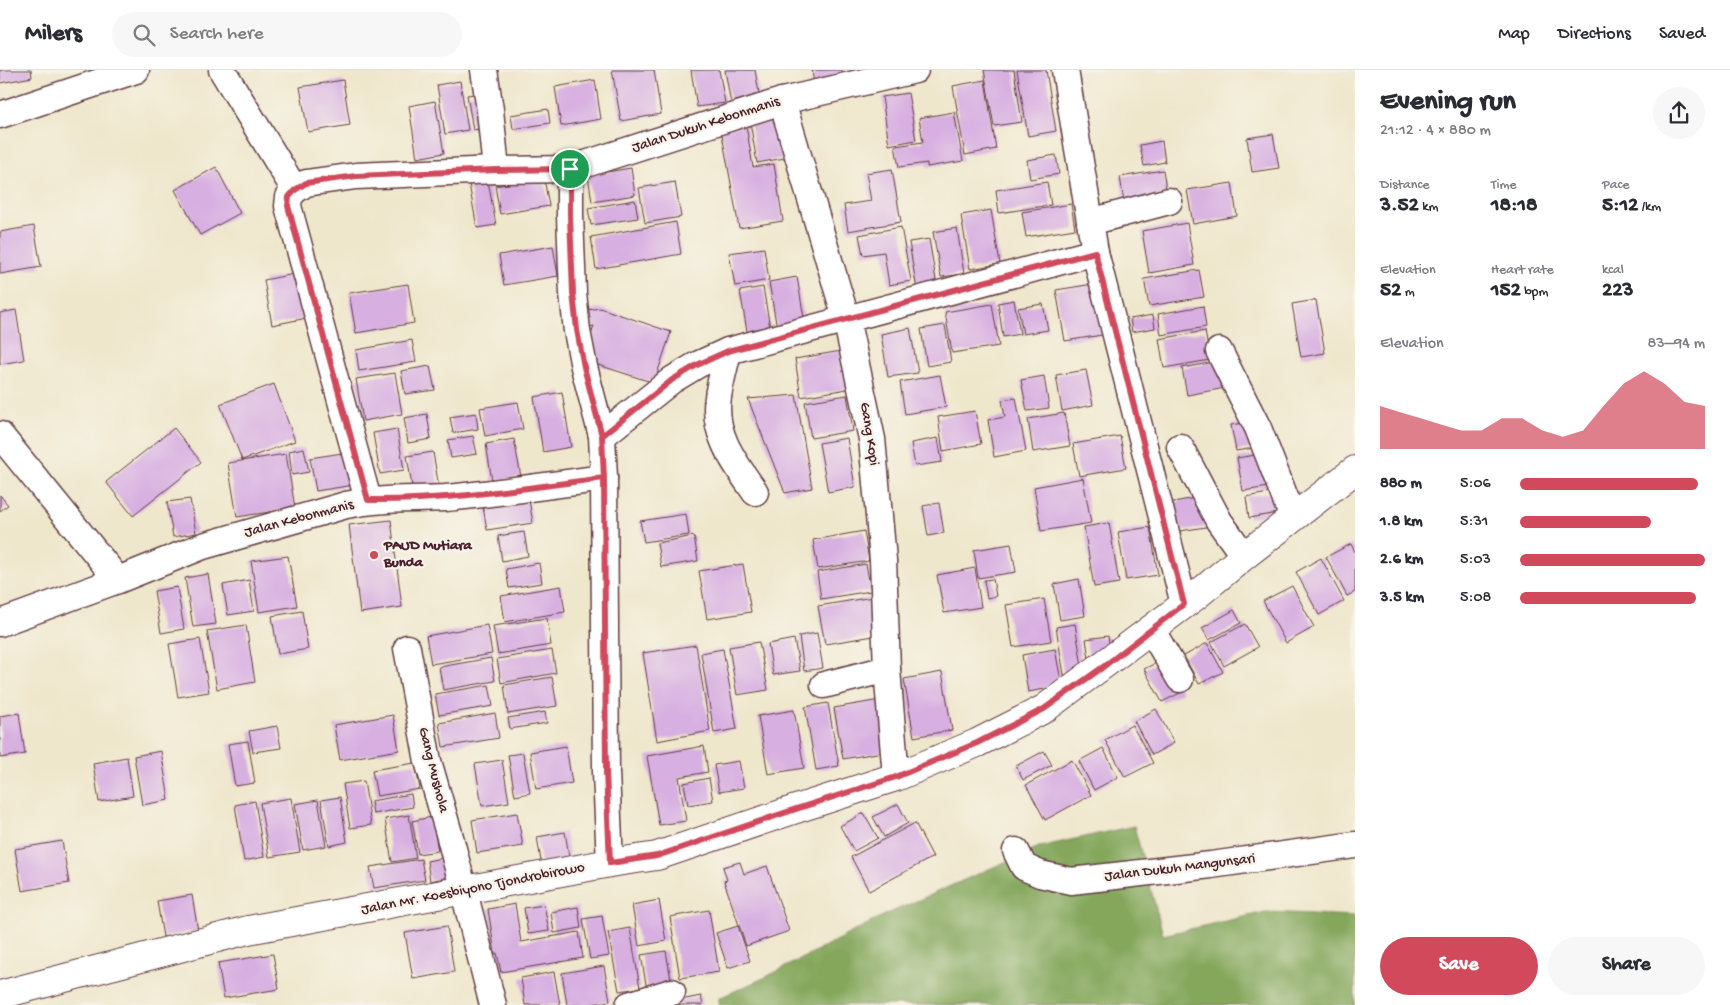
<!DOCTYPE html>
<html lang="en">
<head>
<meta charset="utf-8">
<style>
  body { margin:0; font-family:"Gochi Hand",sans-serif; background:#f7f7f7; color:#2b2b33; height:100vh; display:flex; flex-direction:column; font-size:19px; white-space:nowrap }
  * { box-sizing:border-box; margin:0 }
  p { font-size:16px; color:#7c7c81 }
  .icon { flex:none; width:28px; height:28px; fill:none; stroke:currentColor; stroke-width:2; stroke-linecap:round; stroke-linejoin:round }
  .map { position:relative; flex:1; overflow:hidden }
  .sheet { display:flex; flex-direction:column; background:#fff; width:375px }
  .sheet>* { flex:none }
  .pin { position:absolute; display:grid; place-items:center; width:42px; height:42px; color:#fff; margin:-21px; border:2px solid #fff; border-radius:50%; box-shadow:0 1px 5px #0007 }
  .round { display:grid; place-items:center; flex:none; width:52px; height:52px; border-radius:26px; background:#f7f7f7 }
  .summary { display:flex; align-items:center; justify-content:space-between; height:85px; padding:0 25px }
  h1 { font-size:28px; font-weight:700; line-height:38px }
  .metrics { display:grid; grid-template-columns:repeat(3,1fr); gap:8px; height:85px; padding:5px 25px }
  .metrics div { display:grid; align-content:center }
  .metrics b { font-size:21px; font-weight:700 }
  .metrics small { font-size:14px; font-weight:400 }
  .metrics p { font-size:14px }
  .chart { height:140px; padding:10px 25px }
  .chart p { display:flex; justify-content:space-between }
  .chart svg { width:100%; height:90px; margin-top:5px; fill:#d1495b; opacity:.7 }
  .action { display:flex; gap:10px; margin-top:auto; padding:10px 25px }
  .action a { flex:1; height:58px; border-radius:30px; background:#d1495b; color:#fff; font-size:20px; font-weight:700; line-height:58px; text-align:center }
  .action a+a { background:#f7f7f7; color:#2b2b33 }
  ul { padding:0 25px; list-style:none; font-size:16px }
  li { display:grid; grid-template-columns:80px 60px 1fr; align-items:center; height:38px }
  li i { height:12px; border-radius:6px; background:#d1495b }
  header { display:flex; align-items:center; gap:30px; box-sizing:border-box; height:70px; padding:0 25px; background:#fff; border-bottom:1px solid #e1e1e2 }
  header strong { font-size:24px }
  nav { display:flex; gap:28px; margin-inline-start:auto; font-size:18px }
  .search { width:350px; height:45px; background:#f7f7f7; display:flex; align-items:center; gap:12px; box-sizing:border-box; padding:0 18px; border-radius:28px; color:#7c7c81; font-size:19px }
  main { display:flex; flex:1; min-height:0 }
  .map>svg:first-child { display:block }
</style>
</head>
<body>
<header>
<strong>Milers</strong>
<div class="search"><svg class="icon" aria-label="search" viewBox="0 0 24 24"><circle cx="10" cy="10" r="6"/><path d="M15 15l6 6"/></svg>Search here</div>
<nav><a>Map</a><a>Directions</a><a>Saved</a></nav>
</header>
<main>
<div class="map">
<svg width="1355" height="935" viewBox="0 0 1355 935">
  <rect width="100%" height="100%" fill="#f7f3e8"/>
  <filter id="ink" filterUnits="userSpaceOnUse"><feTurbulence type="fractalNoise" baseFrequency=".02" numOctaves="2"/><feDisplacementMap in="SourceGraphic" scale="10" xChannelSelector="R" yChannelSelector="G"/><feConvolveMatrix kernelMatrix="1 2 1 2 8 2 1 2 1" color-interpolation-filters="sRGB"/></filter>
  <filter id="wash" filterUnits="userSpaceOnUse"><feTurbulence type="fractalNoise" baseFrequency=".0096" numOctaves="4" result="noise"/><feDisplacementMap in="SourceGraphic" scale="20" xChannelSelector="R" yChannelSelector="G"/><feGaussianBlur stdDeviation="1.12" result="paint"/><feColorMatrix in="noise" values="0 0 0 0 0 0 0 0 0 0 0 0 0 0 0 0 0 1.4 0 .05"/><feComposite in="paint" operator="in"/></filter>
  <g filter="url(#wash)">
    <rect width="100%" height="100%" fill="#efe7cc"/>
    <!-- forest -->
    <path fill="#84a75c" stroke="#676344" d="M1134 756 1163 865 1266 842 1355 846V935H719V928L766 907 887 844 1039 777Z"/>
    <g id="blocks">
      <!-- building -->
      <g fill="#d7afe1">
        <path d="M0 0H31L32 7 0 13Z"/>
        <path d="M612 0H654L661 44 621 51Z"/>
        <path d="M691 0H719L725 33 697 37Z"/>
        <path d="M725 0H755L760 29 731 34Z"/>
        <path d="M812 0H842L844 10 814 15Z"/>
        <path d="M984 0H1014L1022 52 994 56Z"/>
        <path d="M1017 0H1046L1056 61 1028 66Z"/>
        <path d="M343 10 350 55 308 62 300 17Z"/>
        <path d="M595 10 601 49 561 56 555 17Z"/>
        <path d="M985 10 996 79 965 85 953 16Z"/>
        <path d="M460 11 468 60 445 64 437 15Z"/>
        <path d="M484 23 490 57 473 60 467 25Z"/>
        <path d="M908 23 916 70 889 75 882 27Z"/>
        <path d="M435 31 444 83 417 88 409 36Z"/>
        <path d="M548 39 550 53 513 59 511 45Z"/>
        <path d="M954 42 963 91 927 97V93L899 97 895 76 923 72 919 48Z"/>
        <path d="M783 46 790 87 757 93 750 52Z"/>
        <path d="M746 55 753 97 774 94 783 151 739 158 721 59Z"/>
        <path d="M1273 64 1279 98 1252 102 1247 68Z"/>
        <path d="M1162 71 1165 92 1144 96 1140 75Z"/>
        <path d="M1056 85 1059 104 1030 109 1027 90Z"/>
        <path d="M216 97 240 143 200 165 175 120Z"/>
        <path d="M631 98 635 125 592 132 588 105Z"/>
        <path d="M892 99 901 152 848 161 844 135 871 131 866 103Z"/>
        <path d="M1163 100 1167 125 1124 132 1120 107Z"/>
        <path d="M544 108 549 136 500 144 495 116Z"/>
        <path d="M488 111 496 155 477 158 469 114Z"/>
        <path d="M675 112 681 147 645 153 639 118Z"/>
        <path d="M1047 112 1051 135 999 143 996 120Z"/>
        <path d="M1232 113 1237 146 1193 154 1187 120Z"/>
        <path d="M635 130 638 148 591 155 588 138Z"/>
        <path d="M1071 134 1075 159 1026 167 1022 142Z"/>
        <path d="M991 140 1000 194 970 199 961 145Z"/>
        <path d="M676 152 681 184 596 199 591 167Z"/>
        <path d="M1187 153 1194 195 1149 203 1142 161Z"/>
        <path d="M34 156 41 197 0 204V162Z"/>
        <path d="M901 157 911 211 889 215 884 182 863 185 859 165Z"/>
        <path d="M957 158 964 204 941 207 933 162Z"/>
        <path d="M929 169 938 222 918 226 909 172Z"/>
        <path d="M553 176 558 206 504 215 499 185Z"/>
        <path d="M764 178 769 210 735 216 729 183Z"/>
        <path d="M1199 200 1204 227 1149 236 1144 209Z"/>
        <path d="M304 202 312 247 272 255 264 210Z"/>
        <path d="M797 207 805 254 777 259 769 212Z"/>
        <path d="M408 214 414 253 356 263 349 223Z"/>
        <path d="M1093 214 1102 265 1065 271 1056 220Z"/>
        <path d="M763 217 771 264 748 267 740 221Z"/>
        <path d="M1014 230 1020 264 1003 267 998 233Z"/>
        <path d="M1316 230 1325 283 1301 287 1292 234Z"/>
        <path d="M992 234 999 276 952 283 945 242Z"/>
        <path d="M1043 234 1048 260 1023 264 1018 238Z"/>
        <path d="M1203 236 1206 257 1161 265 1158 244Z"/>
        <path d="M600 238 671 262 654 313 583 290 594 256 583 258 581 241Z"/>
        <path d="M16 240 24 290 0 294V243Z"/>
        <path d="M1153 245 1155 258 1132 262 1130 249Z"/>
        <path d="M945 255 951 292 927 296 921 259Z"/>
        <path d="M910 258 918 303 888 307 881 264Z"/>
        <path d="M1205 261 1210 290 1164 298 1159 269Z"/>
        <path d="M412 270 416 292 359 301 356 280Z"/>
        <path d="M841 281 847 319 801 327 795 289Z"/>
        <path d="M1220 291 1225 318 1187 325 1182 298Z"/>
        <path d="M430 296 435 320 405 324 401 301Z"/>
        <path d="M1086 300 1093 335 1062 341 1056 305Z"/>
        <path d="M395 303 402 344 363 351 356 309Z"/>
        <path d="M940 305 946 337 905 344 900 312Z"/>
        <path d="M1044 306 1049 338 1027 341 1021 310Z"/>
        <path d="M274 314 295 371 242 390 220 334Z"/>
        <path d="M562 322 571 377 543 382 534 327Z"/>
        <path d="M796 325 812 418 785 423 748 329Z"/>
        <path d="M847 325 853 361 811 368 805 332Z"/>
        <path d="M1016 328 1026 381 994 387 988 350 1005 347 1002 330Z"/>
        <path d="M518 332 523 359 485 366 480 338Z"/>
        <path d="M975 341 981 374 943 381 938 347Z"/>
        <path d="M476 343 478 359 453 363 450 347Z"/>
        <path d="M1064 343 1070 376 1033 382 1028 349Z"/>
        <path d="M427 344 431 369 408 373 404 348Z"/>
        <path d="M1249 352 1254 378 1236 381 1231 355Z"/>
        <path d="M174 358 201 392 133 446 106 412Z"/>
        <path d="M397 359 404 400 380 404 373 363Z"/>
        <path d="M473 366 477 384 451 388 448 370Z"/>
        <path d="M1120 366 1126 398 1079 406 1073 374Z"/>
        <path d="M847 368 855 417 828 422 819 373Z"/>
        <path d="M938 368 942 392 915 396 911 373Z"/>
        <path d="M514 369 521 407 492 411 486 374Z"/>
        <path d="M304 378 309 402 292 405 289 381Z"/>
        <path d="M349 382 354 415 316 421 310 388Z"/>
        <path d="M433 382 439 418 413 422 407 386Z"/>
        <path d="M286 384 295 438 237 447 228 393Z"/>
        <path d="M1262 384 1268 417 1243 421 1237 388Z"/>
        <path d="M1083 408 1091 453 1041 461 1034 417Z"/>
        <path d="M1274 422 1278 443 1249 448 1246 427Z"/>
        <path d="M0 425 8 435 0 441Z"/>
        <path d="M1201 427 1206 457 1173 462 1168 433Z"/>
        <path d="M190 429 196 463 173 467 167 432Z"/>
        <path d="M529 430 533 453 487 460 483 437Z"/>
        <path d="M939 433 944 463 928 466 923 436Z"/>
        <path d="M686 444 689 465 644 472 640 451Z"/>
        <path d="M391 450 402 537 360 543 349 455Z"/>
        <path d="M1109 453 1119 513 1094 517 1084 457Z"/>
        <path d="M1150 457 1158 505 1126 510 1118 462Z"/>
        <path d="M864 461 869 491 818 499 813 470Z"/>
        <path d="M524 462 528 486 502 491 498 466Z"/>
        <path d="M694 466 698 491 661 497 657 473Z"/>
        <path d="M1011 474 1016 502 978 508 974 480Z"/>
        <path d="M1351 474 1355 482V522L1347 526 1326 487Z"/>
        <path d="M288 486 297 536 259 542 251 491Z"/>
        <path d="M1321 488 1344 531 1319 545 1296 502Z"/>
        <path d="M539 493 542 513 509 518 506 499Z"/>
        <path d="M743 494 751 542 707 549 699 501Z"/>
        <path d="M866 494 871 521 821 529 817 502Z"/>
        <path d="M975 498 981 537 944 543 937 505Z"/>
        <path d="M208 504 216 554 193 557 185 508Z"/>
        <path d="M993 509 996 526 987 528 984 510Z"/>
        <path d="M1079 509 1085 546 1060 550 1054 514Z"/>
        <path d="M249 510 254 541 228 545 223 515Z"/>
        <path d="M561 516 565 542 505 552 501 526Z"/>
        <path d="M1292 516 1314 557 1286 573 1263 531Z"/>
        <path d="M177 517 184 559 161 563 154 521Z"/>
        <path d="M873 527 880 565 825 574 818 536Z"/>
        <path d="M1044 529 1051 571 1013 577 1006 535Z"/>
        <path d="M1234 540 1241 553 1209 570 1202 558Z"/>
        <path d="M302 541 308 579 278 584 272 546Z"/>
        <path d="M547 548 551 575 498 584 493 556Z"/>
        <path d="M1075 554 1083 602 1064 605 1056 557Z"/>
        <path d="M1245 554 1258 577 1224 596 1211 572Z"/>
        <path d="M246 555 255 612 217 619 207 561Z"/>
        <path d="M487 555 492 584 431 594 426 566Z"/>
        <path d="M817 563 823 598 804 601 799 566Z"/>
        <path d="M1108 566 1111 586 1089 589 1086 569Z"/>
        <path d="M200 569 209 622 178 627 169 574Z"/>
        <path d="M794 569 800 601 773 605 768 574Z"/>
        <path d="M759 572 768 620 737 625 729 577Z"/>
        <path d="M1207 573 1223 602 1199 614 1184 586Z"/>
        <path d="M696 575 710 661 657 671 643 583Z"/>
        <path d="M723 579 737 659 714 663 701 583Z"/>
        <path d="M1055 579 1062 616 1028 622 1022 585Z"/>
        <path d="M552 580 556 603 501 613 497 589Z"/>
        <path d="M491 588 495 611 443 620 439 597Z"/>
        <path d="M1164 589 1182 622 1162 632 1144 599Z"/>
        <path d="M942 602 952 660 914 667 904 609Z"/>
        <path d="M552 607 557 636 508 644 504 615Z"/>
        <path d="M489 615 493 636 439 645 435 624Z"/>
        <path d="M880 630 888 681 843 689 834 638Z"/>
        <path d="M828 633 839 696 816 700 805 637Z"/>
        <path d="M1156 639 1174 673 1152 685 1134 651Z"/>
        <path d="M794 640 804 698 768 704 758 646Z"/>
        <path d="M545 642 547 653 510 659 508 648Z"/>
        <path d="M19 643 25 684 0 688V646Z"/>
        <path d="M495 643 499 668 443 677 439 653Z"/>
        <path d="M393 645 399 680 340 690 334 655Z"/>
        <path d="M1132 655 1153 693 1125 707 1105 670Z"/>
        <path d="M277 656 281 678 253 682 249 661Z"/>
        <path d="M248 671 255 713 235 716 228 674Z"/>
        <path d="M566 676 572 713 536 719 530 682Z"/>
        <path d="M704 676 708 702 679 707 686 751 659 755 647 686Z"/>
        <path d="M1103 678 1118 707 1094 720 1079 691Z"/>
        <path d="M161 681 169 730 142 735 134 686Z"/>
        <path d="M1044 681 1052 695 1023 710 1016 696Z"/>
        <path d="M523 683 530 723 515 726 508 685Z"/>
        <path d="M127 687 133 726 99 732 93 693Z"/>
        <path d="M502 690 509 732 482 736 475 694Z"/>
        <path d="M1072 690 1091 725 1045 750 1026 715Z"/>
        <path d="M739 691 744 718 719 722 714 695Z"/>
        <path d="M415 693 420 719 377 726 372 700Z"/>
        <path d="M709 708 713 731 688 735 684 713Z"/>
        <path d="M364 711 371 755 350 758 343 714Z"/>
        <path d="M411 724 413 737 373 744 371 731Z"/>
        <path d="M340 727 347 772 329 776 321 730Z"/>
        <path d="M291 728 300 782 269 787 260 733Z"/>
        <path d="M318 730 326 776 303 780 295 734Z"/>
        <path d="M255 731 264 787 244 791 235 735Z"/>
        <path d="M898 734 908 753 884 767 873 747Z"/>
        <path d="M517 743 523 776 477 783 472 750Z"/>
        <path d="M864 743 878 768 854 781 840 756Z"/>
        <path d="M409 745 416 788 392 792 385 749Z"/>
        <path d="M432 747 438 781 418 784 412 751Z"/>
        <path d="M915 753 933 787 869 821 851 787Z"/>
        <path d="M565 762 571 798 543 803 537 767Z"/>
        <path d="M62 771 69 813 22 821 15 779Z"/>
        <path d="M447 787 450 807 430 811 427 791Z"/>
        <path d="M421 789 425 810 374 818 370 797Z"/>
        <path d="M740 792 744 804 767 796 789 861 746 876 724 811 727 810 723 797Z"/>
        <path d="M192 825 198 861 163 867 157 831Z"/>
        <path d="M659 830 666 871 639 876 632 835Z"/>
        <path d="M515 834 521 872 579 862 583 888 501 902 497 883 495 884 488 839Z"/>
        <path d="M544 835 549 861 528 864 524 838Z"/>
        <path d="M578 837 581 858 554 863 551 842Z"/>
        <path d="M709 840 719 902 680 908 670 847Z"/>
        <path d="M602 846 609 886 590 889 583 849Z"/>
        <path d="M447 856 454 902 413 909 405 863Z"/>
        <path d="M738 856 750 891 728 898 716 863Z"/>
        <path d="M630 858 640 918 619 921 608 862Z"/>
        <path d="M666 881 672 916 647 920 641 885Z"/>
        <path d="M273 884 279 919 224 928 218 893Z"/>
        <path d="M604 896 610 931 588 935H567L562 903Z"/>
        <path d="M554 902 560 935H525L521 908Z"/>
        <path d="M701 926 703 935H676L675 931Z"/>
      </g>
    </g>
  </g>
  <g filter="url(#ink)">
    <use href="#blocks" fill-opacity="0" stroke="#633d43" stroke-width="1"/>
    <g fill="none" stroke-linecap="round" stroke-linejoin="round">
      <defs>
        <g id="minor">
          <path d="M222 0 295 120"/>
          <path d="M484 0 490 40 496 100"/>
          <path d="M1065 0 1095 182 1184 534"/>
          <path d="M782 31 846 248 872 369 883 490 887 599 896 707"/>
          <path d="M0 45 136 0"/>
          <path d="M570 99V146L573 223 577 261 584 297 602 366 604 408 606 702 610 793"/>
          <path d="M1090 152 1169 131"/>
          <path d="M728 281C725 296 720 312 718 327 712 364 735 393 755 422"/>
          <path d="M1219 281 1258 358 1293 448"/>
          <path d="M0 365 118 510"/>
          <path d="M602 366 672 310 697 295 728 281 1095 182"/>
          <path d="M1180 377 1219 451 1244 486"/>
          <path d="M368 430 288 136 289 127 295 120 306 113 356 106 496 100 570 99 782 31 915 0"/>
          <path d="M0 553 118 510 203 476 346 435C378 428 412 430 445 428 498 423 551 415 604 408"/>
          <path d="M1151 559 1180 609"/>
          <path d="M407 578 428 691 450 767 493 935"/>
          <path d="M824 615 887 599"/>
          <path d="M1016 781 1024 797 1040 804 1071 811 1211 795 1355 775"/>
          <path d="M629 935 672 922"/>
        </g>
        <path id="major" d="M0 925 248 860 610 793 657 786 799 738 896 707 977 673 1044 639 1197 525 1244 486 1355 400"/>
      </defs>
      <!-- minor casing -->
      <use href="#minor" stroke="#633d43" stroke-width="29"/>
      <!-- major casing -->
      <use href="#major" stroke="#633d43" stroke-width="30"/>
      <!-- minor -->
      <use href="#minor" stroke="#fff" stroke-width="26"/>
      <!-- major -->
      <use href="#major" stroke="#fff" stroke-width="28"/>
    </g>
  </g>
  <g fill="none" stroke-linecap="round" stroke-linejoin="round" filter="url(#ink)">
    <defs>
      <path id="route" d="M570 99V146L573 223 577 260 584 297 602 366 604 408 606 702 610 793 657 786 799 738 896 707 977 673 1044 639 1103 597 1184 534 1095 182 728 281 697 295 672 310 602 366 604 408C526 418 447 431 368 430L288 136 289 127 295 120 306 113 356 106 496 100 570 99"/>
    </defs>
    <!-- route casing -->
    <use href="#route" stroke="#fff" stroke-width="10"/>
    <!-- route -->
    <use href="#route" stroke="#d1495b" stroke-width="6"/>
  </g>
  <!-- markers -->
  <circle fill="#d1495b" stroke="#f7f3e8" stroke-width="2" cx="374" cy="485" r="5"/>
  <g text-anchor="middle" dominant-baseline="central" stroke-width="4.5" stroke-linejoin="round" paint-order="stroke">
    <!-- street labels -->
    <g font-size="15" fill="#4a1f2b" stroke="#f7f3e8">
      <text transform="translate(706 55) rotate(-18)">Jalan Dukuh Kebonmanis</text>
      <text transform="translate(869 364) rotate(81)">Gang Kopi</text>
      <text transform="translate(299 449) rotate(-15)">Jalan Kebonmanis</text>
      <text transform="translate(433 700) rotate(76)">Gang Mushola</text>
      <text transform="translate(1180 798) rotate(-7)">Jalan Dukuh Mangunsari</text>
      <text transform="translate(473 819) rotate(-11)">Jalan Mr. Koesbiyono Tjondrobirowo</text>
    </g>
    <!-- poi labels -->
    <g font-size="15" font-weight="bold" fill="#4a1f2b" stroke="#f7f3e8" text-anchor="start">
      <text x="384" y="476">PAUD Mutiara<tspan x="384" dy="17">Bunda</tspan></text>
    </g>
  </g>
</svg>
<div class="pin" style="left:570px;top:99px;background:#1e9e55"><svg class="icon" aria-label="arrive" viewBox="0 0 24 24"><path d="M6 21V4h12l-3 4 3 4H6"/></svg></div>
</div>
<section class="sheet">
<div class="summary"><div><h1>Evening run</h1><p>21:12 · 4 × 880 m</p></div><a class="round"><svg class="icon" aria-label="share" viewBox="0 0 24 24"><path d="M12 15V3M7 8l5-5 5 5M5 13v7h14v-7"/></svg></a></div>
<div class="metrics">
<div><p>Distance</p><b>3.52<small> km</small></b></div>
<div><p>Time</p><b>18:18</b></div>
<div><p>Pace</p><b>5:12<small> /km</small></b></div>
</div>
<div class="metrics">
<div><p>Elevation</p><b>52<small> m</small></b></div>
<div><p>Heart rate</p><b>152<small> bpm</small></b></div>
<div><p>kcal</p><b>223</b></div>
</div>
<div class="chart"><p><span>Elevation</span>83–94 m</p>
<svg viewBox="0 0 160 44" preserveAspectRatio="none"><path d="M0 44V23L10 26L20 29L30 32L40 35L50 35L60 29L70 29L80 35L90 38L100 35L110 23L120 12L130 6L140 12L150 21L160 23V44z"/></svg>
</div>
<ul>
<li><b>880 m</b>5:06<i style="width:96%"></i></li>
<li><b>1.8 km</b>5:31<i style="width:71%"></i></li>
<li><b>2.6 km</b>5:03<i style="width:100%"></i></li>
<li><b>3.5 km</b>5:08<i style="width:95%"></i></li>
</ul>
<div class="action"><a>Save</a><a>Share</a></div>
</section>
</main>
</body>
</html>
